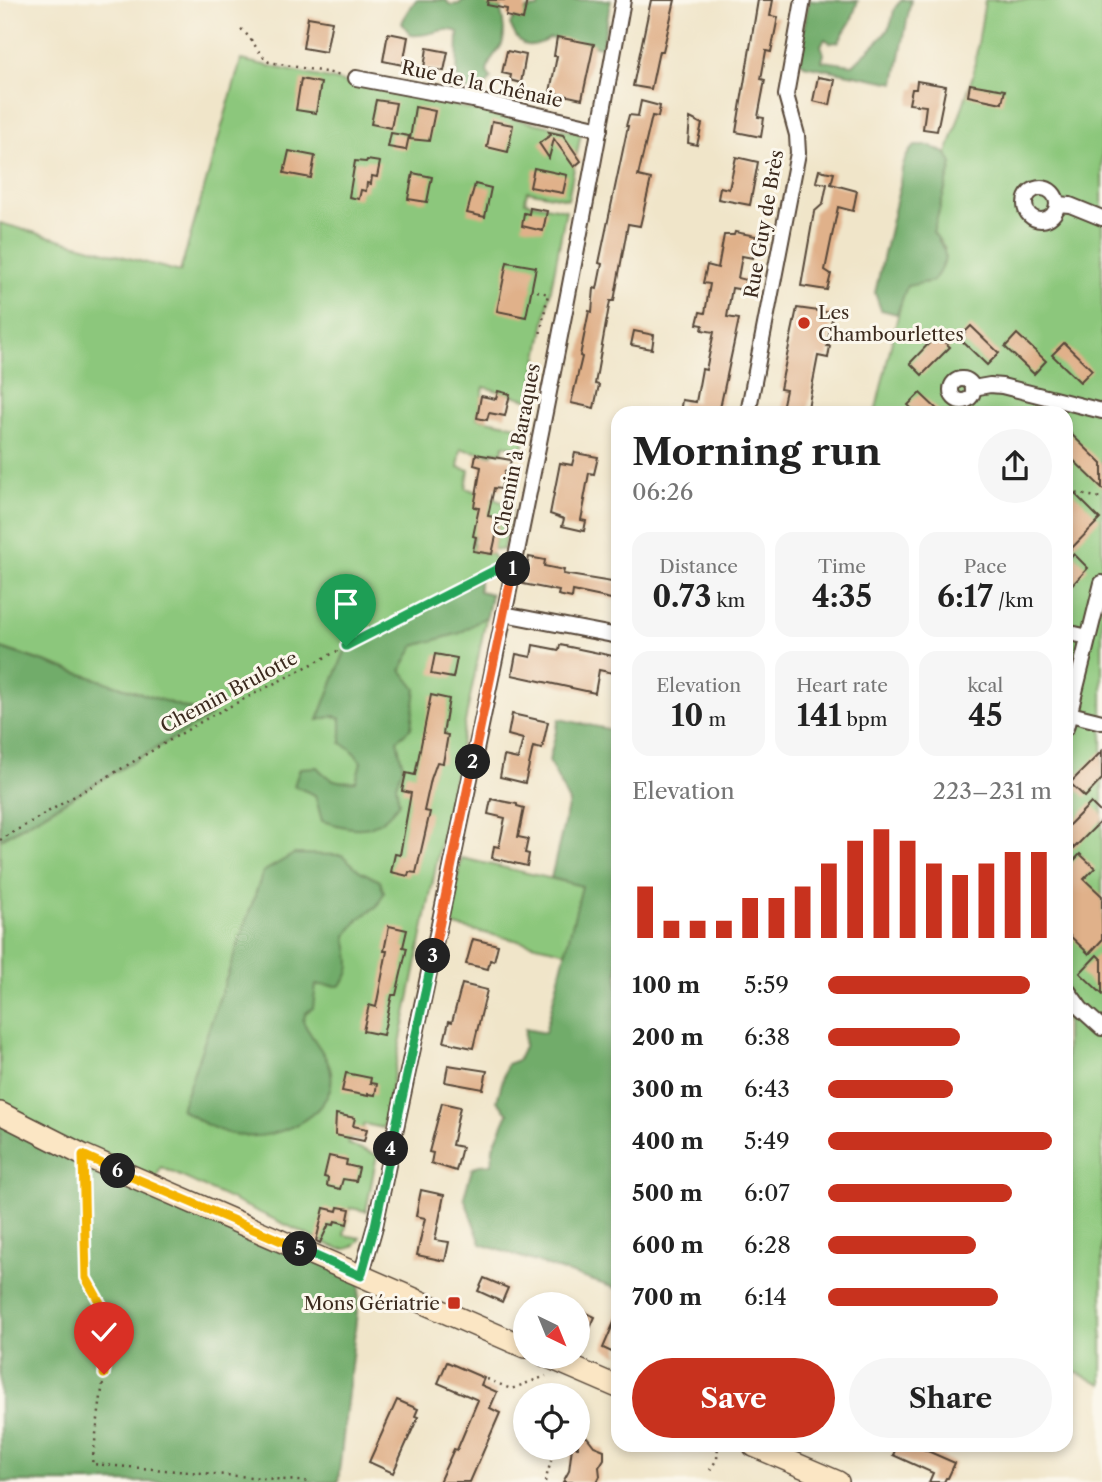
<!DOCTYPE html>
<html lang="en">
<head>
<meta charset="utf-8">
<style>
  body { margin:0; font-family:"Libre Caslon Text",serif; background:#f6f6f6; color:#222; height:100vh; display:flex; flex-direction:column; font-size:26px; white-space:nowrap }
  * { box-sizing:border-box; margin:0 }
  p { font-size:23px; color:#767676 }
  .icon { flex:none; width:38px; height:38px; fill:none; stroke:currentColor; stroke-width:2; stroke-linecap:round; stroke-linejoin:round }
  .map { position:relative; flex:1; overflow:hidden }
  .panel { position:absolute; left:611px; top:406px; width:462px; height:1046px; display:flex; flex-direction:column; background:#fff; border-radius:21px; box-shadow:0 4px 10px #0003 }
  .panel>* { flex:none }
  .needle { width:46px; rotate:137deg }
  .tools { position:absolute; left:513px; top:1292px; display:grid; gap:14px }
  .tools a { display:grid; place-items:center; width:77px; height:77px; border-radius:50%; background:#fff; box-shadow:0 4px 10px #0003; font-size:35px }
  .pin { position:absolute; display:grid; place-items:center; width:60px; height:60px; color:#fff; margin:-72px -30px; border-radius:50% 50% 50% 0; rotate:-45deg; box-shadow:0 0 7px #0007 }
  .pin .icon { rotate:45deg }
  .km { position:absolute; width:35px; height:35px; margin:-18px; border-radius:50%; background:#222; color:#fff; font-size:19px; line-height:35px; text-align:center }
  .round { display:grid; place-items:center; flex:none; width:74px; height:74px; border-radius:37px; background:#f6f6f6 }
  .summary { display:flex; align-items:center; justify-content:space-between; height:119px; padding:0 21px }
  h1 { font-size:38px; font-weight:800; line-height:52px }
  .metrics { display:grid; grid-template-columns:repeat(3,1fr); gap:10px; height:119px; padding:7px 21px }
  .metrics div { display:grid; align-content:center; border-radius:18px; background:#f6f6f6; text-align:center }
  .metrics b { font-size:30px; font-weight:800 }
  .metrics small { font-size:19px; font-weight:400 }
  .metrics p { font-size:19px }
  .chart { height:196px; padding:14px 21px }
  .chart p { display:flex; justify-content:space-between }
  .chart svg { width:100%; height:126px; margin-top:7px; stroke:#c8321e; stroke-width:6 }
  .action { display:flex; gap:14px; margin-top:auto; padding:14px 21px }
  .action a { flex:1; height:80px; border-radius:42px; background:#c8321e; color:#fff; font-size:28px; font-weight:800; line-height:80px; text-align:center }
  .action a+a { background:#f6f6f6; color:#222 }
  ul { padding:0 21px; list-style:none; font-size:23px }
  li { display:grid; grid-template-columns:112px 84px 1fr; align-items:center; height:52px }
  li i { height:18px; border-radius:9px; background:#c8321e }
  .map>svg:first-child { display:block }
</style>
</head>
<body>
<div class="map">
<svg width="1102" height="1482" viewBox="0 0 1102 1482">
  <rect width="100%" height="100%" fill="#fbf7ec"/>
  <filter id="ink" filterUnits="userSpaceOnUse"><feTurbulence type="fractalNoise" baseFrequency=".0143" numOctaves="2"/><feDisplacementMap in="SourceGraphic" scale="14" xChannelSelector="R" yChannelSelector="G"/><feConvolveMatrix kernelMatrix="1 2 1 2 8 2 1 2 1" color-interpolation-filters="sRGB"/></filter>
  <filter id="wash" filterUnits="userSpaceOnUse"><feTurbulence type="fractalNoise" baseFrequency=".00686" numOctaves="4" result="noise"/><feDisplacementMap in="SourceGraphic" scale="28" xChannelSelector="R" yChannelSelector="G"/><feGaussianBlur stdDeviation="1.57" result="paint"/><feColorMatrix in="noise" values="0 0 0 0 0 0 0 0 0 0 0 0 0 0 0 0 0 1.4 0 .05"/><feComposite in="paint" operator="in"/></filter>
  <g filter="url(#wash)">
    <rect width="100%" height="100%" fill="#f0e5c9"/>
    <!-- green -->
    <g fill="#8cc77b" stroke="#64784c" stroke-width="2">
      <path d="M985 0H1102V1384L1066 1368V413H875L903 294 907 285 933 281 945 248 933 232 952 164 947 154 973 75Z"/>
      <path d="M241 60 581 133 568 199 527 191 525 202 566 210 530 400 484 387 477 418 527 428 523 449 504 445 502 453 493 451 492 455 461 449 458 467 469 470 466 488 512 506 503 550 493 549 499 518 481 515 472 543 475 544 473 551 492 554 497 563 447 591V595L479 579V591L491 594 383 1128 364 1124 360 1140 349 1138 348 1144 377 1155 366 1211 350 1208 344 1235 361 1238C354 1248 347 1251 336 1248L161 1167 153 1186 0 1113V840L210 716 2 648 0 654V223L180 272Z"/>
      <path d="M462 858 583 886 567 952 446 924Z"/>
    </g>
    <!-- forest -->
    <g fill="#71ac6b" stroke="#566b44" stroke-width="2">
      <path d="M416 0H445L451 5 459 4 463 0H503L500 6C502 16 506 30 503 41 500 53 490 54 487 72L491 78C486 90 477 90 465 90L457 77 458 32C444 25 427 38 411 35L402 23 407 12Z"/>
      <path d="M539 0H611L602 47 550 38C529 51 519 47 510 24 518 14 525 7 538 8Z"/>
      <path d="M809 0 858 1 851 21 838 42 831 43 825 39 821 45 824 54 822 61 853 65C864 53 883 40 890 26 896 13 889 12 902 0H911L895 83 804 65 798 59Z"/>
      <path d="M914 146H931L947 154 952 164 933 232C949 254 949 259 933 281L907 286 897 314 881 310 875 293 900 185C901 169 903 158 914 146Z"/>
      <path d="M479 579V591L491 594 487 616 460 633 414 646 401 670 416 689 411 728 397 740 403 767 396 785 399 803C376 835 357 831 322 821L315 795 294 786 300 768 317 767C329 781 338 783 356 781L361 762 351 749 341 743V719L334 716 318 720 347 646Z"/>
      <path d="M1 648 16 653 211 716 0 839Z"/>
      <path d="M559 719 618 731V1289L481 1244 464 1197 472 1169 479 1165 492 1164 493 1147 508 1113 497 1101 507 1064 518 1060 524 1047 525 1029 545 1033 582 886 551 878 569 802 549 761Z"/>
      <path d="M294 854 342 855 360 871 380 881 384 893 377 906 359 919 346 936C349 955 356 972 339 986L316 985 313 1008 306 1013 303 1021C310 1037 325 1051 330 1068 342 1111 279 1140 244 1136 219 1134 201 1122 181 1109L263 872Z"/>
      <path d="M0 1113 361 1276 338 1482H0Z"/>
    </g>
    <g id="blocks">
      <!-- building -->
      <g fill="#e0b18a">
        <path d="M488 0H527L523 20 506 16 507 9 487 5Z"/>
        <path d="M651 0H675L663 51H659L651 89 633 86Z"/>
        <path d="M758 0H773L770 16 778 17 771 52 766 51 761 79 765 80 758 117 764 118 761 137 736 132Z"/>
        <path d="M308 17 332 21 326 52 303 48Z"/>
        <path d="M388 33 408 37 403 65 383 61Z"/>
        <path d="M557 37 594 44 582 99 550 92 557 56H554Z"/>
        <path d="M427 48 448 52 444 71 424 68Z"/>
        <path d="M507 51 526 55 521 83 510 80 511 75 502 73Z"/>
        <path d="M818 77 835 80 830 105 813 101Z"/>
        <path d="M301 79 321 83 316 113 296 110Z"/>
        <path d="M917 81 946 86 937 131 923 129 926 106 909 104 912 89H916Z"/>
        <path d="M970 84 1005 90 1002 103 968 96Z"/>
        <path d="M376 100 396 103 391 128 371 124Z"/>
        <path d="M641 101 660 106 658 117 652 116 638 176 651 179 640 226 628 224 614 301H610L595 384 599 385 594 408 571 403 582 357 580 356 589 311 592 312 594 288 597 289 602 264 599 263 628 126H626L629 115 638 116Z"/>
        <path d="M415 107 435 111 429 141 410 139Z"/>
        <path d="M690 118 702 124 697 145 688 143Z"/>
        <path d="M492 121 513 125 508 152 487 147Z"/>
        <path d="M549 132 563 135 581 161 574 167 554 139 549 158 539 143 551 135Z"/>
        <path d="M391 133 409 136 406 150 388 147Z"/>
        <path d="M289 151 315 156 311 178 284 173Z"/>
        <path d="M736 157 758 162 750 205 718 199 720 187 729 189Z"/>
        <path d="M367 160 380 162 377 177 372 176 371 184 367 183 366 191 361 190 359 199 349 197 355 161 366 162Z"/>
        <path d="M534 168 567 175 563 193 530 187Z"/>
        <path d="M819 170 834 173 831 184 857 191 853 211 838 207 825 270 831 274 827 290 801 286 814 212 823 204 827 184 816 182Z"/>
        <path d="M413 173 432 177 427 202 408 199Z"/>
        <path d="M475 184 491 188 485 217 467 213Z"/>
        <path d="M530 208 547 211 543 231 522 226 524 213 529 214Z"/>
        <path d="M735 232 756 236 753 258 742 256 738 278 746 280 744 290 732 288 727 317 739 319 719 413H680L682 400 696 402 702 369 706 370 714 332 702 330 703 325 697 324 700 312 705 313 710 284 703 283 707 265 718 268 724 235H734Z"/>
        <path d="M507 262 536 267 526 317 497 311Z"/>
        <path d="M797 308 833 313 827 346H830L828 358 818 356 807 413H781L786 390 780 389Z"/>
        <path d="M971 326 999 353 987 365 959 338Z"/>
        <path d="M634 331 654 335 652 349 631 345Z"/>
        <path d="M1017 334 1046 361 1034 374 1005 347Z"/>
        <path d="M937 335 950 347 922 375 910 363Z"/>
        <path d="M1064 343 1092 370 1080 382 1052 355Z"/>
        <path d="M498 391 510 394 505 416 489 413 487 420 477 418 481 396 496 399Z"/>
        <path d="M920 393 941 413H916L908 405Z"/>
        <path d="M1066 429 1102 464V488L1066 453Z"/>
        <path d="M575 453 598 457 594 474 589 473 584 500H585L581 520 586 521 584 531 562 526 564 519 550 514 560 463 572 465Z"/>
        <path d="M476 454 511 460 508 472 505 471 501 489 494 488 488 516 500 518 492 554 473 551 476 537 473 536 479 508 474 507 481 467 474 465Z"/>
        <path d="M1066 485 1100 519 1066 554Z"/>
        <path d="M1074 554 1088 568 1066 592V563Z"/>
        <path d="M529 557 545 560 544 566 564 570 563 574 618 583 616 600 573 591 572 598 558 595 559 591 523 584Z"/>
        <path d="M533 645 559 650 560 645 618 657V674L599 670 595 693 512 675 516 654 531 657Z"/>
        <path d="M435 654 457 658 453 678 431 674Z"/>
        <path d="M431 695 449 699 443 734 448 735 443 763 437 762 431 779 424 811 430 812 416 873 409 872 408 876 391 872 395 854 400 855 411 793 402 791 406 773 415 775Z"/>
        <path d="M512 714 548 722 542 749 533 747 525 783 500 777 504 756 518 759 523 739 508 735Z"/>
        <path d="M1102 751V779L1085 797 1070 783Z"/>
        <path d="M491 799 517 804V806L524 808 518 837 528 839 525 853 529 854 527 866 492 858 494 846 499 847 505 818 488 814Z"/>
        <path d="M1091 803 1102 814V820L1074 848 1066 840V828Z"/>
        <path d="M1080 854 1095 868 1084 879 1102 896V940L1089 954 1066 932V869Z"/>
        <path d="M389 926 407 930 403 947 407 948 396 995H392L383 1035 363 1031 369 1005 376 1007 387 951H384Z"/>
        <path d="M473 939 498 945 494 961 490 960 488 969 466 964Z"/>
        <path d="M1097 955 1102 960V994L1080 973Z"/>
        <path d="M462 984 487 990 473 1048 444 1042 449 1021 452 1022Z"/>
        <path d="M448 1065 487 1071 483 1089 445 1082Z"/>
        <path d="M346 1073 371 1078 370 1083 377 1084 375 1095 368 1094V1096L342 1091Z"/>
        <path d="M442 1103 460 1107 452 1145 462 1147 456 1171 431 1163 433 1153 429 1152Z"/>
        <path d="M336 1114 355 1118 353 1126 367 1129 364 1141 335 1135Z"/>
        <path d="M329 1156 347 1160 346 1165 359 1168 356 1181 343 1179 340 1189 327 1186 328 1178 324 1177Z"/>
        <path d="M421 1190 444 1195 435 1240 449 1242 445 1261 417 1255 425 1218 416 1216Z"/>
        <path d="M338 1207 350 1209 347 1224 335 1221 334 1225 329 1224 320 1243 316 1241 324 1208 337 1211Z"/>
        <path d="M484 1278 508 1288 502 1302 478 1291Z"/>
        <path d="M580 1310 595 1317 578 1355V1317Z"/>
        <path d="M618 1313V1355L603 1348Z"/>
        <path d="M447 1362 484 1378 481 1385 497 1392 490 1408 500 1413 470 1482H439L454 1449 457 1450 478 1400 438 1383Z"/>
        <path d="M397 1400 418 1409 415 1416 418 1417 393 1473 369 1462Z"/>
        <path d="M578 1436 587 1437 594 1446 604 1450V1459L599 1467 600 1476 597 1482H563L569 1471 572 1447H578Z"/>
        <path d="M897 1446H925L923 1449 955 1463 948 1478H946L944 1482H929L933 1473 893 1455Z"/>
      </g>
    </g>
  </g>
  <g filter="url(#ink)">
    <use href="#blocks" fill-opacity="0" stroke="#564638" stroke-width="2"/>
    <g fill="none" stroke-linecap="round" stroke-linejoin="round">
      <defs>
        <g id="street">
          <path d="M356 78 473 100 600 129"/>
          <circle cx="1041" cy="204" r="16"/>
          <path d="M1057 204 1070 205 1102 218"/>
          <circle cx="962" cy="390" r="11"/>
          <path d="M973 388 990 385 1002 386 1102 411"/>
          <path d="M748 413 798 153 797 135 786 95 803 0"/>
          <path d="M504 614 618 636"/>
          <path d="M1066 632 1088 637"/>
          <path d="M1070 714 1102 722"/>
          <path d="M1066 728 1102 583"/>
          <path d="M1066 988 1081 1009 1102 1028"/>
          <path d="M361 1276 375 1226C462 818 550 410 623 0"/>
        </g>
        <g id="secondary">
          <path d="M0 1113 83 1155 525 1347"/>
          <path d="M546 1356 618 1387"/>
          <path d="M754 1446 838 1482"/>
        </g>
      </defs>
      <!-- street casing -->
      <use href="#street" stroke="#564638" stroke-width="18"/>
      <!-- secondary casing -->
      <use href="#secondary" stroke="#564638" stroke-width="24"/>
      <!-- path -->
      <g stroke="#564638" stroke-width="2.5" stroke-dasharray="2 5" stroke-linecap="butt">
        <path d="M241 29C255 41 257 53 269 62L342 75"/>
        <path d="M537 291 548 294 540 335"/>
        <path d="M1066 501 1074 493 1102 498"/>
        <path d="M0 840 211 716 499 568"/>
        <path d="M84 1174 86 1278 111 1322 92 1464 311 1482"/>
        <path d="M487 1379 511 1389 546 1376"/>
        <path d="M710 1470 717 1459 718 1446"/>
        <path d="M545 1482 555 1447"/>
      </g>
      <!-- street -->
      <use href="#street" stroke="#fff" stroke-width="14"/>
      <!-- secondary -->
      <use href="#secondary" stroke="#fbe6c4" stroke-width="21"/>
    </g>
  </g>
  <g fill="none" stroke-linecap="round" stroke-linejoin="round" filter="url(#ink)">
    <defs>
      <path id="split-1" d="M346 646 515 560 513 569"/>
      <path id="split-2" d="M473 762 513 569"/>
      <path id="split-3" d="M433 956 473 762"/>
      <path id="split-4" d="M391 1149 433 956"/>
      <path id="split-5" d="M300 1249 361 1276 375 1226 391 1149"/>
      <path id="split-6" d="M118 1171 300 1249"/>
      <path id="split-7" d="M104 1310 86 1278 83 1155 118 1171"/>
      <path id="split-8" d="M104 1374 111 1322 104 1310"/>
    </defs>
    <!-- split-1 casing -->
    <use href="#split-1" stroke="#fff" stroke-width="14"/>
    <!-- split-2 casing -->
    <use href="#split-2" stroke="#fff" stroke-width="14"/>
    <!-- split-3 casing -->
    <use href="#split-3" stroke="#fff" stroke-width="14"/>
    <!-- split-4 casing -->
    <use href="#split-4" stroke="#fff" stroke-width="14"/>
    <!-- split-5 casing -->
    <use href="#split-5" stroke="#fff" stroke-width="14"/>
    <!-- split-6 casing -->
    <use href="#split-6" stroke="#fff" stroke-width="14"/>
    <!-- split-7 casing -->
    <use href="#split-7" stroke="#fff" stroke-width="14"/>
    <!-- split-8 casing -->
    <use href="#split-8" stroke="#fff" stroke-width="14"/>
    <!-- split-1 -->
    <use href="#split-1" stroke="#22a559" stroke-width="9"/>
    <!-- split-2 -->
    <use href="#split-2" stroke="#f0652b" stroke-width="9"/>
    <!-- split-3 -->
    <use href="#split-3" stroke="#f0652b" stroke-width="9"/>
    <!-- split-4 -->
    <use href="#split-4" stroke="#22a559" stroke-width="9"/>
    <!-- split-5 -->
    <use href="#split-5" stroke="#22a559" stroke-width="9"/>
    <!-- split-6 -->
    <use href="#split-6" stroke="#f5b400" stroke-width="9"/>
    <!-- split-7 -->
    <use href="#split-7" stroke="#f5b400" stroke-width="9"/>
    <!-- split-8 -->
    <use href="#split-8" stroke="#f5b400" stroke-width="9"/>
  </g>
  <!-- markers -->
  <g fill="#c8321e" stroke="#fbf7ec" stroke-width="2.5">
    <circle cx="804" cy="323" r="7"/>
    <rect x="447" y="1296" width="14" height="14" rx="3.5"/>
  </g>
  <g text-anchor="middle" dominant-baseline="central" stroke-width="6" stroke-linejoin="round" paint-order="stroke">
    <!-- street labels -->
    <g font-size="19" fill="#3b2a1e" stroke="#fbf7ec">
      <text transform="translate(482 84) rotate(12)">Rue de la Chênaie</text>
      <text transform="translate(764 224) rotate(-80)">Rue Guy de Brès</text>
      <text transform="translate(517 450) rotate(-79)">Chemin à Baraques</text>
      <text transform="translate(229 692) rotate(-28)">Chemin Brulotte</text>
    </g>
    <!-- poi labels -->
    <g font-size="19" fill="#3b2a1e" stroke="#fbf7ec" text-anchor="start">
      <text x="818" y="312">Les<tspan x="818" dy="22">Chambourlettes</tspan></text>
      <text x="440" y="1303" text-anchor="end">Mons Gériatrie</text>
    </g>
  </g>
</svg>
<div class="tools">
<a><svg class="needle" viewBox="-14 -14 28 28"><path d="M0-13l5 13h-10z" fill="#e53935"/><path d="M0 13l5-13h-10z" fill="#767676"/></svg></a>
<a><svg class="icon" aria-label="locate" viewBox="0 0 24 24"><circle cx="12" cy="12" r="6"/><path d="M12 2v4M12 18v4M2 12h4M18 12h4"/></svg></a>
</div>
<div class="pin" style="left:346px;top:646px;background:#1e9e55"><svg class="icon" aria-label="arrive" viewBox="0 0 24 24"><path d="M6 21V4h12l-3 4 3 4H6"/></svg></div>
<div class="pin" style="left:104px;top:1374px;background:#d93025"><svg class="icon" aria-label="check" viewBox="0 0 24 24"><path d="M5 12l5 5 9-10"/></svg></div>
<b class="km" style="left:513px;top:569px">1</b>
<b class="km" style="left:473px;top:762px">2</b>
<b class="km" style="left:433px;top:956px">3</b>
<b class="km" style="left:391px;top:1149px">4</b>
<b class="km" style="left:300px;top:1249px">5</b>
<b class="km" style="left:118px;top:1171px">6</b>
<section class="panel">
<div class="summary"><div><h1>Morning run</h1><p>06:26</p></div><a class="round"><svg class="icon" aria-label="share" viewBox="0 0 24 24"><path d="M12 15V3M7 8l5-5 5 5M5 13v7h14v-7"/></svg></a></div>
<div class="metrics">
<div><p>Distance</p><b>0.73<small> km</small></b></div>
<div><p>Time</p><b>4:35</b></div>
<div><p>Pace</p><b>6:17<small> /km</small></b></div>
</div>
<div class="metrics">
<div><p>Elevation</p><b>10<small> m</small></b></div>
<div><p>Heart rate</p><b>141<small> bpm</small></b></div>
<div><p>kcal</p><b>45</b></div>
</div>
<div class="chart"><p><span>Elevation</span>223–231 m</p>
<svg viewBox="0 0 160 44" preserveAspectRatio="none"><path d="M5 44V26M15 44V38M25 44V38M35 44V38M45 44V30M55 44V30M65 44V26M75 44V18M85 44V10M95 44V6M105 44V10M115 44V18M125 44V22M135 44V18M145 44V14M155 44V14"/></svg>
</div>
<ul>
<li><b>100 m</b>5:59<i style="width:90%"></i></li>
<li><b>200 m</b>6:38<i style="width:59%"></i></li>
<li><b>300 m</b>6:43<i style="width:56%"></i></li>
<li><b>400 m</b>5:49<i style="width:100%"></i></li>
<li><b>500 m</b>6:07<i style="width:82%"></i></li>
<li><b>600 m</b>6:28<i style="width:66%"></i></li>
<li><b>700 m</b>6:14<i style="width:76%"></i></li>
</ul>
<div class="action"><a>Save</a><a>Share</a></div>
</section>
</div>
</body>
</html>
